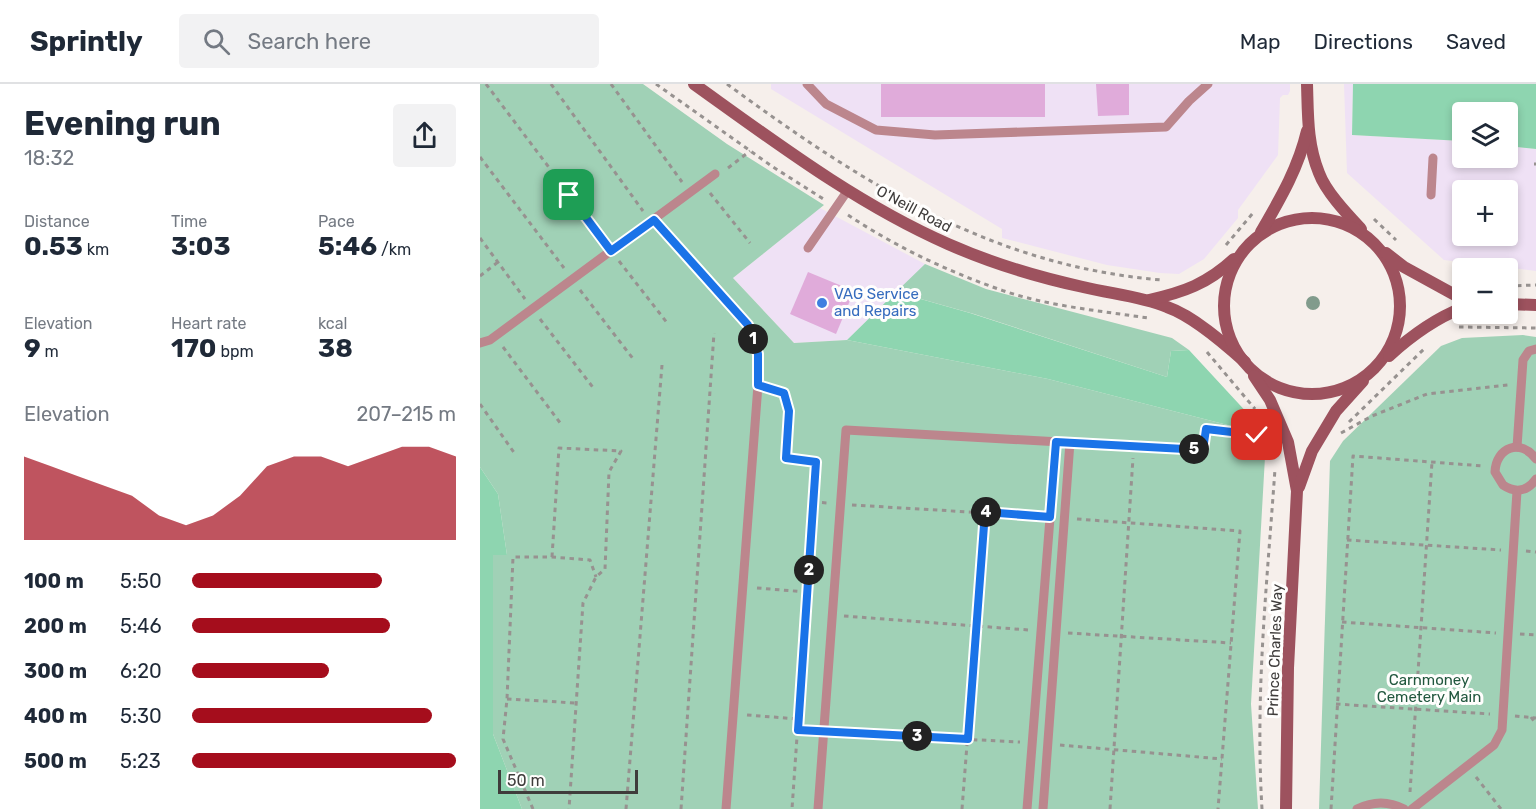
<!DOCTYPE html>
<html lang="en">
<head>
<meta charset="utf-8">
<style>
  body { margin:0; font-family:Rubik,sans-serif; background:#f2f2f3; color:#1f2937; height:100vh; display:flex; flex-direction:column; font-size:22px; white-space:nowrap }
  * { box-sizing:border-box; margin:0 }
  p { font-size:20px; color:#747a83 }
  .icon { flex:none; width:33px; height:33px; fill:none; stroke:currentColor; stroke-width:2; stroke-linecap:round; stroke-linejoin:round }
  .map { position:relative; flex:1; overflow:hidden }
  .panel { display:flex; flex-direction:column; background:#fff; width:480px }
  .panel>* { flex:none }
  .buttons { position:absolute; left:972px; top:18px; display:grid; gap:12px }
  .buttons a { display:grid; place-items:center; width:66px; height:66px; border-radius:6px; background:#fff; box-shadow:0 3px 9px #0003; font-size:30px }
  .scale { position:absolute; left:18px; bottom:15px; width:140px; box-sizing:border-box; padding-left:6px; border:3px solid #3f3c3b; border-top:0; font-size:16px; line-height:21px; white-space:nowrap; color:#3f3c3b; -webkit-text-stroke:4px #fffefd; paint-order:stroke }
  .pin { position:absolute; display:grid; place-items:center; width:51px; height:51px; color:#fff; margin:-26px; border-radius:12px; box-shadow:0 3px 9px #0006 }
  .km { position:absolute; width:30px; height:30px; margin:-15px; border-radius:50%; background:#222; color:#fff; font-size:16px; line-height:30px; text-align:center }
  .round { display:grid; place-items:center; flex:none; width:63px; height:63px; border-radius:6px; background:#f2f2f3 }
  .headline { display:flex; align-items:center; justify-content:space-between; height:102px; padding:0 24px }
  h1 { font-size:33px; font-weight:700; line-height:45px }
  .figures { display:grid; grid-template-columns:repeat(3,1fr); gap:9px; height:102px; padding:6px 24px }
  .figures div { display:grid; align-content:center }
  .figures b { font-size:26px; font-weight:700 }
  .figures small { font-size:16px; font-weight:400 }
  .figures p { font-size:16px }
  .chart { height:168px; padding:12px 24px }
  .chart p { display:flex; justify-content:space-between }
  .chart svg { width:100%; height:108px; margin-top:6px; fill:#a50d1c; opacity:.7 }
  ul { padding:0 24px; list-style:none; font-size:20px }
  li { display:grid; grid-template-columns:96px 72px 1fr; align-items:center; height:45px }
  li i { height:15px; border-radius:8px; background:#a50d1c }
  header { display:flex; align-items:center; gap:36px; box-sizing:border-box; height:84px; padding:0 30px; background:#fff; border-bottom:2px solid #e0e1e3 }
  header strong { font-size:28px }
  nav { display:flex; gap:33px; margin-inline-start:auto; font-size:21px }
  .search { width:420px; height:54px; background:#f2f2f3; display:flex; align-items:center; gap:15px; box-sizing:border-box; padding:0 21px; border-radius:6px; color:#747a83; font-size:22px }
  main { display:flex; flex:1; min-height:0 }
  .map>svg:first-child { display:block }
</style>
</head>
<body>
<header>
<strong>Sprintly</strong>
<div class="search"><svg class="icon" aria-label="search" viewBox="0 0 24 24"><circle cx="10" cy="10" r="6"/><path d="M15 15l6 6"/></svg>Search here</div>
<nav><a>Map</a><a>Directions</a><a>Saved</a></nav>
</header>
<main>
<section class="panel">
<div class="headline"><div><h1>Evening run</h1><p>18:32</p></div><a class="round"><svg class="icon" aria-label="share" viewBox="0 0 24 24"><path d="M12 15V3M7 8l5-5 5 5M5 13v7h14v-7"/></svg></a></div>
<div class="figures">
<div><p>Distance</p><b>0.53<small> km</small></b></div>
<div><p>Time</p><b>3:03</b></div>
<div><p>Pace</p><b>5:46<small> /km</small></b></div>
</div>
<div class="figures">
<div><p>Elevation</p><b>9<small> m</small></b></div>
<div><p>Heart rate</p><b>170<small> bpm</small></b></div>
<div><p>kcal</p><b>38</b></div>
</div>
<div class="chart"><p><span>Elevation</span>207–215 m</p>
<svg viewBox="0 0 160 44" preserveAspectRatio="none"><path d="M0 44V10L10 14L20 18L30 22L40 26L50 34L60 38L70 34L80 26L90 14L100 10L110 10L120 14L130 10L140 6L150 6L160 10V44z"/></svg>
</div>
<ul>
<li><b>100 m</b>5:50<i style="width:72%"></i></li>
<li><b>200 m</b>5:46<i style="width:75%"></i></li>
<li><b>300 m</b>6:20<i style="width:52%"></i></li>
<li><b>400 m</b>5:30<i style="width:91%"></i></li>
<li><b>500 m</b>5:23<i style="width:100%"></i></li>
</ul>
</section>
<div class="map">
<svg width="1056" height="725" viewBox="0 0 1056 725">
  <rect width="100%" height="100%" fill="#f6efeb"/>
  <!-- industrial -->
  <g fill="#efe1f5" fill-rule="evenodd">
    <path d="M291 0H810V7L808 11H803L800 14 798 71 758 126V134L724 175 699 190 680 189 627 181 522 154V145L291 5Z"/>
    <path d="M864 0H873L872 51 982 57V74H1028V62L1056 65V187L964 176 867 89ZM982 106H1028V152H982Z"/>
    <path d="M340 124 445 180 367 256 314 259 253 194Z"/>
  </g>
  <!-- green -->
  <g fill="#a0d1b6">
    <path d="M0 0H163L247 60 344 121 253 194 314 259 367 256 568 295 771 347 785 373 771 620 778 725H42L13 650V471H27L18 410 0 383Z"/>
    <path d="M445 180 506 205 692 254 709 266 691 267 687 293 494 230 416 208Z"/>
    <path d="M1043 251 1056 253V725H839L850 377 863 357 961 262 982 254Z"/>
  </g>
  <!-- forest -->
  <g fill="#8ed5b0">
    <path d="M873 0H1056V65L1028 62V28H982V57L872 51Z"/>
    <path d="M416 208 490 229 687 293 691 267 709 266 783 346 771 347 568 295 367 256Z"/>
    <path d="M0 383 18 410 27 471H13V650L42 725H0Z"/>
  </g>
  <!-- building -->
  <g fill="#e0abda">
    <rect x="401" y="0" width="164" height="33"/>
    <path d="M616 0H649V31L618 32Z"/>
    <path d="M328 188 374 207 356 250 310 230Z"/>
  </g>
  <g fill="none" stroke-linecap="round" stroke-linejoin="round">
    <!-- path -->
    <g stroke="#979290" stroke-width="3" stroke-dasharray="4.5 4.5" stroke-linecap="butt">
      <path d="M6 0 123 155"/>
      <path d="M71 0 163 127"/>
      <path d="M131 0 202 98"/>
      <path d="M176 0 293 83 345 116"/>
      <path d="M247 0C382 99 511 182 682 196"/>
      <path d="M0 73 84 184"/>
      <path d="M1054 80H1056"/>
      <path d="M248 84 270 67"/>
      <path d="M230 109 270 159"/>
      <path d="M368 131C416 163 469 188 524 207 568 222 621 227 668 234"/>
      <path d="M894 135 916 156"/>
      <path d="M0 154 45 215"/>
      <path d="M746 161 773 129"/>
      <path d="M139 177 188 240"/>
      <path d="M0 192 18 178"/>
      <path d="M1028 202 1056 201"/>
      <path d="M100 206 154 276"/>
      <path d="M60 235 115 306"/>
      <path d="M979 243 1056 244"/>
      <path d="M23 263 81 340"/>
      <path d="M727 268 775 325"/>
      <path d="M292 305 304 309 309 327 306 374 336 378 312 725"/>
      <path d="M0 320 35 370"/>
      <path d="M869 338 944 265"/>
      <path d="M861 349 892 332 947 310 1028 301"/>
      <path d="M725 353 726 345 777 351 789 348"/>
      <path d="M333 418 348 419"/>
      <path d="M372 421 557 432"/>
      <path d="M597 435 760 447 738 725"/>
      <path d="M867 456 1021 466"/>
      <path d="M1046 467 1056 468"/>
      <path d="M72 473 79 364 141 367 129 388 125 485 116 493 103 519 89 725"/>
      <path d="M277 504 327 508"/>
      <path d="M364 532 549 546"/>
      <path d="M862 538 1016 549"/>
      <path d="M588 549 751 559"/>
      <path d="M1040 550 1056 551"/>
      <path d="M27 615 96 619"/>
      <path d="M856 620 1010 630"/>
      <path d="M267 631 318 635"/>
      <path d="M1035 632 1056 634"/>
      <path d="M1051 633 1056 640"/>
      <path d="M318 646 331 647"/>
      <path d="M358 649 540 658"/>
      <path d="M580 661 742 675"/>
      <path d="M996 693 1021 725"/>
      <path d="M930 708 952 378"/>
      <path d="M53 725 23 655 27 615 33 473H72L110 476 116 493"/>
      <path d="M146 725 182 281"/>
      <path d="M201 725 234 249"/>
      <path d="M482 725 505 428"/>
      <path d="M630 725 653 374"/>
      <path d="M782 725C775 609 787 500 795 385"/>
      <path d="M851 725 873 372 1003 382"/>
    </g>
    <!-- lane -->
    <g stroke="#bc868d" stroke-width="9">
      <path d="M327 0 346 20 396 46 455 51 686 43 709 17 728 0"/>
      <path d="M951 111 953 74"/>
      <path d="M173 136 268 241 278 270V301L246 725"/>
      <path d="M328 164 368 106"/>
      <path d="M0 259 10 256 235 90"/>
      <path d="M1037 363 1043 276 1049 267 1056 265"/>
      <path d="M1056 375C1041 354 1016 363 1015 388L1023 401C1035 409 1047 408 1056 395"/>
      <path d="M338 725 366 346 723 366"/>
      <path d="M547 725 576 358"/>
      <path d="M563 725 590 358"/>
      <path d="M877 725C893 717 909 717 924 725"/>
      <path d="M932 725 1014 661 1022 646 1037 407"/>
    </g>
    <!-- secondary -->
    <g stroke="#9d525e" stroke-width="12">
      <path d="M214 0C295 58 377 120 468 160 511 179 557 193 603 203 631 210 660 212 687 223 713 232 744 259 765 278"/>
      <path d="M827 0C828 30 827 60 839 89 846 108 867 130 881 145"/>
      <circle cx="832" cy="222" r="88"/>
      <path d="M781 148C800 115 818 85 827 47"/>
      <path d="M906 169 924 183 975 211 982 213"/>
      <path d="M669 216C704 208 727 200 754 175"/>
      <path d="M1028 220 1056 221"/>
      <path d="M909 272C931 252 954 235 982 224"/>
      <path d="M774 292 790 316 808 358 817 407 808 584 806 725"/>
      <path d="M819 403 832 367 856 327 883 297"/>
    </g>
  </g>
  <!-- trees -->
  <circle fill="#819b8c" cx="833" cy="219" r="7"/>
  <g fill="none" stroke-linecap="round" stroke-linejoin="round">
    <defs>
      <path id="route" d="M89 111 131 167 174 136 268 241 278 270V301L304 309 309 327 306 374 336 378 318 646 488 655 505 428 570 433 576 358 723 366 726 345 777 351"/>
    </defs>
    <!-- route casing -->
    <use href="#route" stroke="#fff" stroke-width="12"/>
    <!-- route -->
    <use href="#route" stroke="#1a73e8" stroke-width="8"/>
  </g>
  <!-- markers -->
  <circle fill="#3f7fe0" stroke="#fffefd" stroke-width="2" cx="342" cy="219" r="6"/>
  <g text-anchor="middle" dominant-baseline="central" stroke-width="6" stroke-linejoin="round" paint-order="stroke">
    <!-- street labels -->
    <g font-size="15" fill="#3f3c3b" stroke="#fffefd">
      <text transform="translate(434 125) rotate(28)">O'Neill Road</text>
      <text transform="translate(795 566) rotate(-88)">Prince Charles Way</text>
    </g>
    <!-- shop labels -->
    <g font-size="15" fill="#366cbe" stroke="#fffefd" text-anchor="start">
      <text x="354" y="210">VAG Service<tspan x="354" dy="17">and Repairs</tspan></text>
    </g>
    <!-- park labels -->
    <g font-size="15" fill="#21573e" stroke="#fffefd">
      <text x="949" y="596">Carnmoney<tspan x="949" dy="17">Cemetery Main</tspan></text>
    </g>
  </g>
</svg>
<div class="buttons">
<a><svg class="icon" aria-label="layers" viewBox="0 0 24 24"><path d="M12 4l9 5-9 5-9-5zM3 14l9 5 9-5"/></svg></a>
<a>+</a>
<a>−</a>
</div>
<div class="scale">50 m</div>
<div class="pin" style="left:89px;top:111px;background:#1e9e55"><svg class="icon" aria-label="arrive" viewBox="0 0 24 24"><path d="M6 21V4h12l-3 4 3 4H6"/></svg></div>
<div class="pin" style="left:777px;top:351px;background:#d93025"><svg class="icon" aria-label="check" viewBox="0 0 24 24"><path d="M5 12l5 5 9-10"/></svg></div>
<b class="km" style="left:273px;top:255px">1</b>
<b class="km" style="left:329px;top:486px">2</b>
<b class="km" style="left:437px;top:652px">3</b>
<b class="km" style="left:506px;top:428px">4</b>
<b class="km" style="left:714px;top:365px">5</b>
</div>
</main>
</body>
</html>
